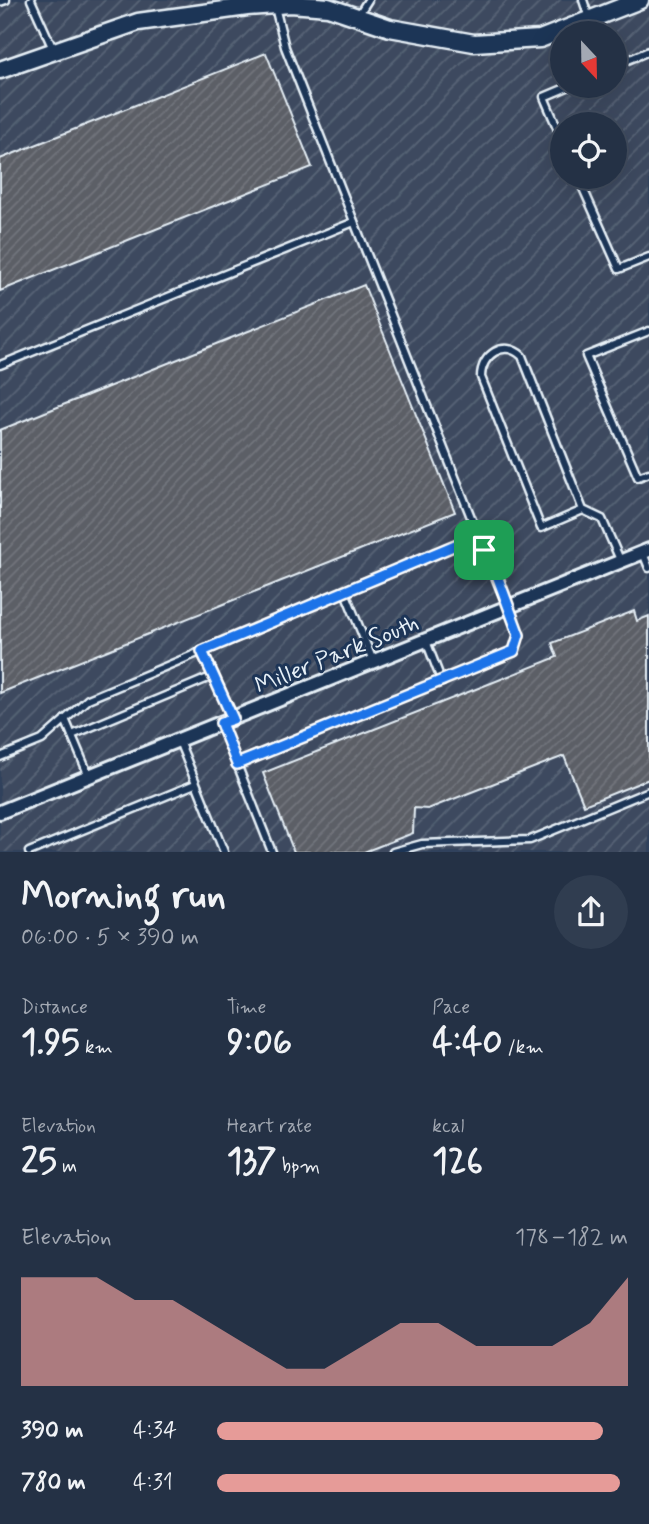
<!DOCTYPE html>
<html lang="en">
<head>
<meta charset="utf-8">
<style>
  body { margin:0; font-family:Mynerve,sans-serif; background:#303d50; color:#f1f3f6; height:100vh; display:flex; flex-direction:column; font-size:26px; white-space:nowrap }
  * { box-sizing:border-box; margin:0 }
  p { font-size:23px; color:#a3a9b3 }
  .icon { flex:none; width:38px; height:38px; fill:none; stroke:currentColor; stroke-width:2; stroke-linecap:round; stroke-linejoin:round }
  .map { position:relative; height:852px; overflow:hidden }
  .sheet { display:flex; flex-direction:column; background:#243145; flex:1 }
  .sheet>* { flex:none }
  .needle { width:46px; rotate:158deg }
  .fabs { position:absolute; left:550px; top:21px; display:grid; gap:14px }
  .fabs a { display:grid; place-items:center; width:77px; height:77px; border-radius:50%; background:#243145; box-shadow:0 7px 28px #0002,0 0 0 2px #414c5e; font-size:35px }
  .pin { position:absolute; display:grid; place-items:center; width:60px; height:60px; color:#fff; margin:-30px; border-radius:14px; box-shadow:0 4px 10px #0006 }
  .round { display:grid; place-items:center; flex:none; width:74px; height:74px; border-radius:37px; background:#303d50 }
  .headline { display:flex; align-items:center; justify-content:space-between; height:119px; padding:0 21px }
  h1 { font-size:38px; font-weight:700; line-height:52px }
  .stats { display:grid; grid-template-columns:repeat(3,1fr); gap:10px; height:119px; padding:7px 21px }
  .stats div { display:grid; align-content:center }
  .stats b { font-size:35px; font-weight:700 }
  .stats small { font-size:19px; font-weight:400 }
  .stats p { font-size:19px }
  .chart { height:196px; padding:14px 21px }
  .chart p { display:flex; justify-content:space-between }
  .chart svg { width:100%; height:126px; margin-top:7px; fill:#e69b98; opacity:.7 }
  ul { padding:0 21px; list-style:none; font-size:23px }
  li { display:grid; grid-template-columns:112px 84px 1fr; align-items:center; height:52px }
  li i { height:18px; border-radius:9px; background:#e69b98 }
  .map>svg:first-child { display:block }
</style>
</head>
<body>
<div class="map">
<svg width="649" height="852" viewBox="0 0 649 852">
  <defs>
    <pattern id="industrial-furrows" width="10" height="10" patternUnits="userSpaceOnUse" patternTransform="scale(1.75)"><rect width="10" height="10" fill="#3d4a5f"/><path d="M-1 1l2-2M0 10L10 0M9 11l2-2" fill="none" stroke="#596577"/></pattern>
    <pattern id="building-hatch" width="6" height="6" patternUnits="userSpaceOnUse" patternTransform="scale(1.75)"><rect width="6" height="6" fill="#5b5e66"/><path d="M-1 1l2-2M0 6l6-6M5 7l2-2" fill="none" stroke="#73767d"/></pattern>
  </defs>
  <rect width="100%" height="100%" fill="#30415c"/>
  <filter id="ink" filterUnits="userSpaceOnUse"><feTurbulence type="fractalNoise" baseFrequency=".0143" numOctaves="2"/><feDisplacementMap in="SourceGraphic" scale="14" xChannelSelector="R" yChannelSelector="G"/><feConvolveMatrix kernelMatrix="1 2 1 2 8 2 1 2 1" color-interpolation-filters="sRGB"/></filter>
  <g filter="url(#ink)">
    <!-- industrial -->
    <path fill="url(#industrial-furrows)" fill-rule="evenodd" d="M0 0H649V852H0ZM562 33H614V86H562ZM562 124H614V177H562Z"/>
    <!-- building -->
    <g fill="url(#building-hatch)" stroke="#e8f1f8" stroke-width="2">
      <path d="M266 53 312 167 0 291V159Z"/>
      <path d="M364 285 455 512 0 693V430Z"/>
      <path d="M634 611 637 621 649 616V779L584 805 564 756 428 809 414 808 413 833 364 852H294L263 773 557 657 552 643Z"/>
    </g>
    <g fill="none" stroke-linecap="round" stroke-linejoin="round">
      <defs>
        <g id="lane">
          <path d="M31 0 53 49"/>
          <path d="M583 0 589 18"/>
          <path d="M0 2 6 0"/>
          <path d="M275 7 285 47 484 550"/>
          <path d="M359 14 368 0"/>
          <path d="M614 66 649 51"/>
          <path d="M562 139 544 97 570 86"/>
          <path d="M578 177 619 269 649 257"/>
          <path d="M649 331 586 356 638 477 649 473"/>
          <path d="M0 365 354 222"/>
          <path d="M583 510 522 356C504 339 481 355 481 377L541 528 583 510 602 519 621 562"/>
          <path d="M643 553 649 568"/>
          <path d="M345 592 373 661"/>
          <path d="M426 641 442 682"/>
          <path d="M203 651 232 717"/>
          <path d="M65 719 89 776"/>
          <path d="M221 724 272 852"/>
          <path d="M72 735 213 676"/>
          <path d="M179 741 224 852"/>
          <path d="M0 757 42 740 88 699 465 541 484 550 519 635 514 651 237 764"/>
          <path d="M29 852 195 784"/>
          <path d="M393 852 422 844 530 840 649 791"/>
        </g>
        <path id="street" d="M0 812 649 550"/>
        <path id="secondary" d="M0 70 138 22 247 7 291 4 328 7 390 28 474 43 540 39 640 0"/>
      </defs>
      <!-- lane casing -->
      <use href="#lane" stroke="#e8f1f8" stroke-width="11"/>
      <!-- street casing -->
      <use href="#street" stroke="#e8f1f8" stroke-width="18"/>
      <!-- secondary casing -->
      <use href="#secondary" stroke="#e8f1f8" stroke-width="21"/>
      <!-- lane -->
      <use href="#lane" stroke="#1d3557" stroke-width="6"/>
      <!-- street -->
      <use href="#street" stroke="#1d3557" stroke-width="12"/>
      <!-- secondary -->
      <use href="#secondary" stroke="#1d3557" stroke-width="16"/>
    </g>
  </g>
  <g fill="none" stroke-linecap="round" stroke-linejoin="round" filter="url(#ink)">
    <defs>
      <path id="route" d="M465 541 484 550 495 570 519 635 514 651 237 764 221 723 233 719 202 651Z"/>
    </defs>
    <!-- route casing -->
    <use href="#route" stroke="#fff" stroke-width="14"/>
    <!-- route -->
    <use href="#route" stroke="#1a73e8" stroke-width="9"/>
  </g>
  <g text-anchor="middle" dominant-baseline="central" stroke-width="6" stroke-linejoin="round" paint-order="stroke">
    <!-- street labels -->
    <g font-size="24" fill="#e8f1f8" stroke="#1d3557">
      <text transform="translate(337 655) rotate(-22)">Miller Park South</text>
    </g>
  </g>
</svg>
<div class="fabs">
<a><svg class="needle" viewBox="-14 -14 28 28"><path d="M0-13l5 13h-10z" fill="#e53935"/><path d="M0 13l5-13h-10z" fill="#a3a9b3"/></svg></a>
<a><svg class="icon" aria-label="locate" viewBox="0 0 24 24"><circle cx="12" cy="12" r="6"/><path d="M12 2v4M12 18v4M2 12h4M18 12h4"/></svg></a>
</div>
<div class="pin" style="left:484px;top:550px;background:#1e9e55"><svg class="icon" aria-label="arrive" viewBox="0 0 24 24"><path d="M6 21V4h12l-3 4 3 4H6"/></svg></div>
</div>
<section class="sheet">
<div class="headline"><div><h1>Morning run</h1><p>06:00 · 5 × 390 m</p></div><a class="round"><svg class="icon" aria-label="share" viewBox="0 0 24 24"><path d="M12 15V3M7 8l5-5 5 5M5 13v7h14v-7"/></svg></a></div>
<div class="stats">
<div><p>Distance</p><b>1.95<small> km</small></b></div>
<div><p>Time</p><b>9:06</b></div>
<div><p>Pace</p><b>4:40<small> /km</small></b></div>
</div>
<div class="stats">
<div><p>Elevation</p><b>25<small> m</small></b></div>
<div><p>Heart rate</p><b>137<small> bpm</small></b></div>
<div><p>kcal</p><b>126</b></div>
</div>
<div class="chart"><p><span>Elevation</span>178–182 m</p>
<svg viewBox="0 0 160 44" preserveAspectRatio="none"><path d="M0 44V6L10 6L20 6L30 14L40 14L50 22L60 30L70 38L80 38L90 30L100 22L110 22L120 30L130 30L140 30L150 22L160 6V44z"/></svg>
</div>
<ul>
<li><b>390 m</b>4:34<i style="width:94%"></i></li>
<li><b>780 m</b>4:31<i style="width:98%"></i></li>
</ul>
</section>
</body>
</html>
